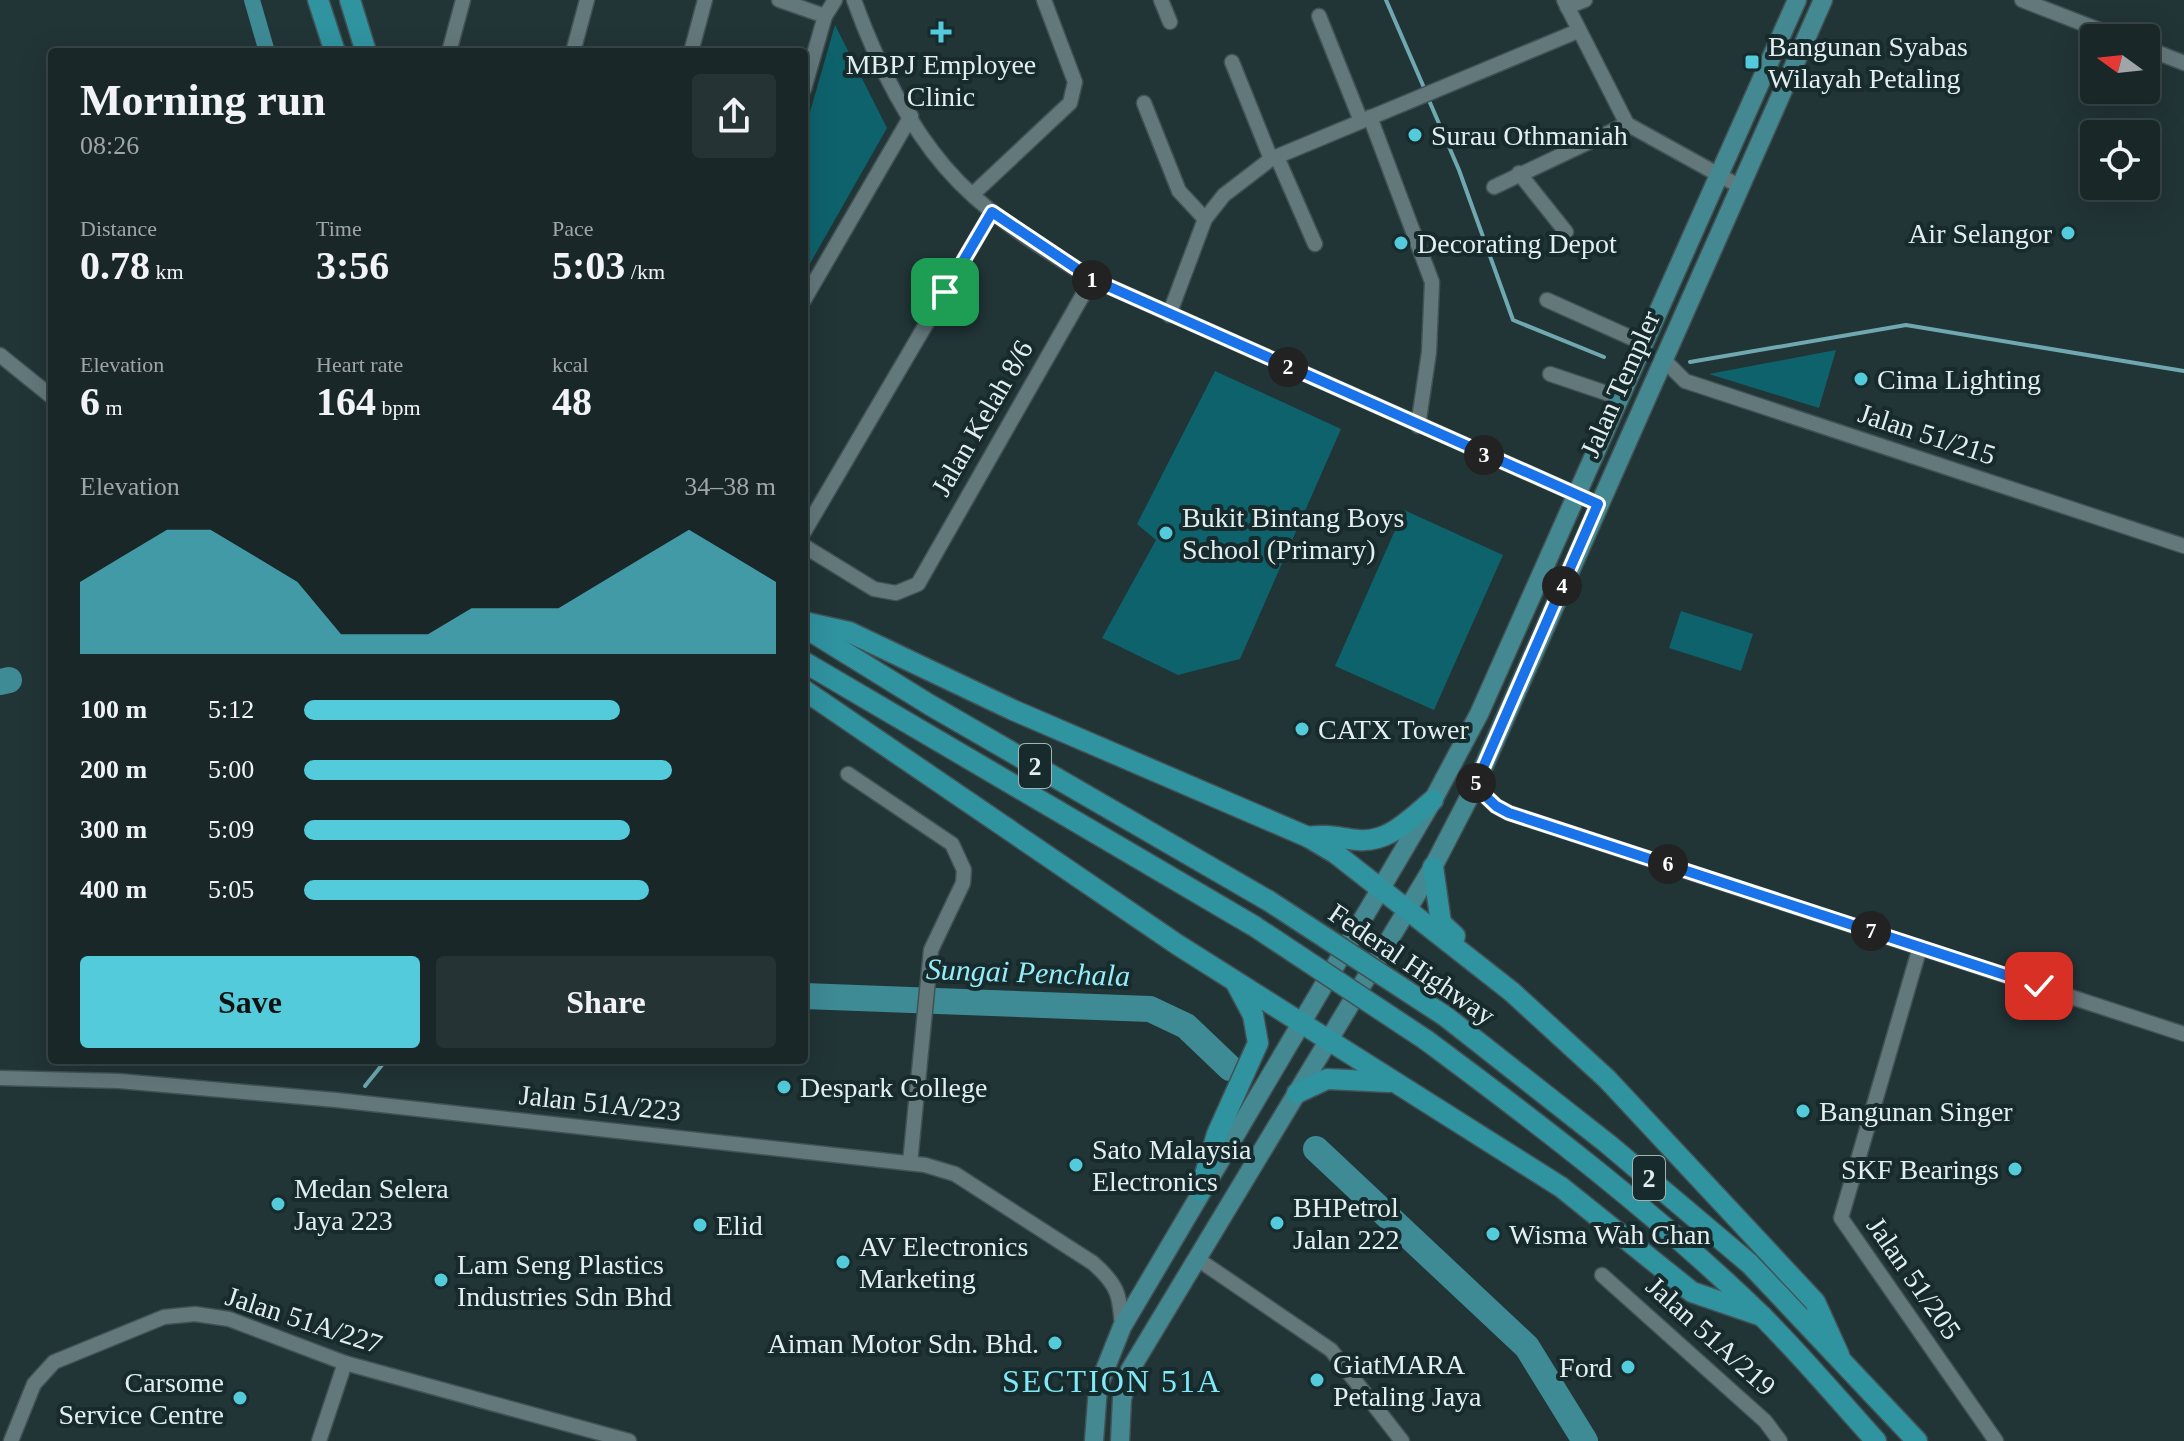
<!DOCTYPE html>
<html lang="en">
<head>
<meta charset="utf-8">
<style>
  body { margin:0; font-family:"Times New Roman",serif; background:#263334; color:#f1f3f6; height:100vh; display:flex; flex-direction:column; font-size:30px; white-space:nowrap }
  * { box-sizing:border-box; margin:0 }
  p { font-size:26px; color:#9fa5a8 }
  .icon { flex:none; width:44px; height:44px; fill:none; stroke:currentColor; stroke-width:2; stroke-linecap:round; stroke-linejoin:round }
  .map { position:relative; flex:1; overflow:hidden }
  .panel { position:absolute; left:48px; top:48px; width:760px; height:1016px; display:flex; flex-direction:column; background:#192728; border-radius:8px; box-shadow:0 8px 32px #0002,0 0 0 2px #374445 }
  .panel>* { flex:none }
  .needle { width:52px; rotate:285deg }
  .tools { position:absolute; left:2080px; top:24px; display:grid; gap:16px }
  .tools a { display:grid; place-items:center; width:80px; height:80px; border-radius:8px; background:#192728; box-shadow:0 8px 32px #0002,0 0 0 2px #374445; font-size:40px }
  .pin { position:absolute; display:grid; place-items:center; width:68px; height:68px; color:#fff; margin:-34px; border-radius:16px; box-shadow:0 4px 12px #0006 }
  .km { position:absolute; width:40px; height:40px; margin:-20px; border-radius:50%; background:#222; color:#fff; font-size:22px; line-height:40px; text-align:center }
  .round { display:grid; place-items:center; flex:none; width:84px; height:84px; border-radius:8px; background:#263334 }
  .overview { display:flex; align-items:center; justify-content:space-between; height:136px; padding:0 32px }
  h1 { font-size:44px; font-weight:700; line-height:60px }
  .stats { display:grid; grid-template-columns:repeat(3,1fr); gap:12px; height:136px; padding:8px 32px }
  .stats div { display:grid; align-content:center }
  .stats b { font-size:40px; font-weight:700 }
  .stats small { font-size:22px; font-weight:400 }
  .stats p { font-size:22px }
  .chart { height:224px; padding:16px 32px }
  .chart p { display:flex; justify-content:space-between }
  .chart svg { width:100%; height:144px; margin-top:8px; fill:#53cbdb; opacity:.7 }
  .button { display:flex; gap:16px; margin-top:auto; padding:16px 32px }
  .button a { flex:1; height:92px; border-radius:8px; background:#53cbdb; color:#111; font-size:32px; font-weight:700; line-height:92px; text-align:center }
  .button a+a { background:#263334; color:#f1f3f6 }
  ul { padding:0 32px; list-style:none; font-size:26px }
  li { display:grid; grid-template-columns:128px 96px 1fr; align-items:center; height:60px }
  li i { height:20px; border-radius:10px; background:#53cbdb }
  .map>svg:first-child { display:block }
</style>
</head>
<body>
<div class="map">
<svg width="2184" height="1441" viewBox="0 0 2184 1441">
  <rect width="100%" height="100%" fill="#213436"/>
  <!-- green -->
  <g fill="#0e626c">
    <path d="M835 25 887 128 804 274V133Z"/>
    <path d="M1836 350 1819 408 1709 374Z"/>
    <path d="M1215 371 1341 429 1240 659 1178 675 1102 638 1156 540 1137 524Z"/>
    <path d="M1404 510 1503 555 1434 710 1335 666Z"/>
    <path d="M1681 611 1753 634 1741 671 1669 648Z"/>
  </g>
  <g fill="none" stroke-linecap="round" stroke-linejoin="round">
    <!-- stream -->
    <g stroke="#6fa8b0" stroke-width="4">
      <path d="M1386 0 1425 90"/>
      <path d="M1428 98 1459 170 1513 320 1604 357"/>
      <path d="M1690 362 1906 325 2184 371"/>
      <path d="M365 1086 386 1060"/>
    </g>
    <!-- canal -->
    <path stroke="#3e8a95" stroke-width="16" d="M252 0 267 52"/>
    <!-- river -->
    <g stroke="#3e8a95" stroke-width="26">
      <path d="M0 682 9 680"/>
      <path d="M804 996 1150 1009 1186 1026 1230 1068"/>
      <path d="M1316 1149 1527 1347 1585 1441"/>
    </g>
    <defs>
      <g id="minor">
        <path d="M779 0 825 16"/>
        <path d="M854 0C875 58 905 120 945 167 985 214 1040 247 1092 279L1598 504"/>
        <path d="M1161 0 1170 22"/>
        <path d="M1564 0 1627 124 1739 186"/>
        <path d="M2022 0 2120 38"/>
        <path d="M1567 7 1585 0"/>
        <path d="M1319 16 1361 121"/>
        <path d="M2146 48 2184 63"/>
        <path d="M449 52 463 0"/>
        <path d="M573 52 587 0"/>
        <path d="M691 52 705 0"/>
        <path d="M1232 62 1271 159"/>
        <path d="M804 89 825 16 835 0"/>
        <path d="M1144 103 1179 191 1205 219"/>
        <path d="M1370 117 1432 282 1429 352 1418 426"/>
        <path d="M1277 157 1315 244"/>
        <path d="M1519 173 1566 232"/>
        <path d="M1494 187 1627 124"/>
        <path d="M973 194 1070 103 1075 82 1044 0"/>
        <path d="M804 300 911 116"/>
        <path d="M1547 300 1645 344"/>
        <path d="M1169 315 1205 219 1224 195 1271 159 1578 31"/>
        <path d="M0 355 52 397"/>
        <path d="M1662 358 1685 381 2184 546"/>
        <path d="M1550 374 1621 398"/>
        <path d="M804 532 992 212"/>
        <path d="M804 546 874 589 896 593 918 584 1092 279"/>
        <path d="M848 774 952 844 964 870 963 883 931 950 910 1163"/>
        <path d="M1475 786 1496 806 1509 813 2184 1034"/>
        <path d="M1920 947 1841 1218 1996 1441"/>
        <path d="M0 1078 119 1081 336 1100 925 1165 955 1174 1093 1263C1118 1285 1120 1295 1122 1327"/>
        <path d="M1196 1258 1331 1350 1402 1441"/>
        <path d="M1602 1275 1765 1421 1780 1441"/>
        <path d="M11 1441 34 1384 54 1362 164 1317 195 1314 229 1319 345 1363 629 1441"/>
        <path d="M319 1441 345 1363"/>
      </g>
      <g id="major">
        <path d="M1094 1441 1098 1387 1122 1327 1433 800 1479 714 1797 0"/>
        <path d="M1120 1441 1122 1399 1130 1370 1433 867 1475 786 1823 0"/>
      </g>
      <g id="highway">
        <path d="M318 0 335 52"/>
        <path d="M350 0 366 52"/>
        <path d="M804 622 849 632 1013 710 1308 837 1335 853 1512 992 1607 1079 1815 1302 1839 1355"/>
        <path d="M807 629 930 705 1269 901"/>
        <path d="M804 662 1254 926"/>
        <path d="M804 690 1178 945 1561 1187 1692 1292 1762 1316"/>
        <path d="M1308 837C1327 834 1339 838 1358 840 1389 843 1411 818 1433 800"/>
        <path d="M1433 867 1441 923 1455 936"/>
        <path d="M1445 1016 1608 1144 1750 1264 1917 1441"/>
        <path d="M1426 1040C1542 1126 1657 1214 1761 1315 1801 1355 1838 1399 1876 1441"/>
        <path d="M1297 1093 1327 1079 1389 1082"/>
        <path d="M1200 1191 1217 1134 1258 1043 1253 1015 1236 983"/>
      </g>
    </defs>
    <!-- minor casing -->
    <use href="#minor" stroke="#415255" stroke-width="17"/>
    <!-- major casing -->
    <use href="#major" stroke="#415255" stroke-width="21"/>
    <!-- highway casing -->
    <use href="#highway" stroke="#415255" stroke-width="23"/>
    <!-- minor -->
    <use href="#minor" stroke="#63787b" stroke-width="14"/>
    <!-- major -->
    <use href="#major" stroke="#448891" stroke-width="18"/>
    <!-- highway -->
    <use href="#highway" stroke="#3093a0" stroke-width="20"/>
    <defs>
      <g id="highway-bridge">
        <path d="M1269 901 1445 1016"/>
        <path d="M1254 926 1426 1040"/>
      </g>
    </defs>
    <!-- highway-bridge casing -->
    <use href="#highway-bridge" stroke="#415255" stroke-width="23" stroke-linecap="butt"/>
    <!-- highway-bridge -->
    <use href="#highway-bridge" stroke="#3093a0" stroke-width="20"/>
  </g>
  <g fill="none" stroke-linecap="round" stroke-linejoin="round">
    <defs>
      <path id="route" d="M945 292 992 212 1092 279 1598 504 1475 786 1496 806 1509 813 2039 986"/>
    </defs>
    <!-- route casing -->
    <use href="#route" stroke="#fff" stroke-width="16"/>
    <!-- route -->
    <use href="#route" stroke="#1a73e8" stroke-width="10"/>
  </g>
  <!-- markers -->
  <g fill="#53cbdb" stroke="#172a2c" stroke-width="3">
    <path d="M937 20h8v8h8v8h-8v8h-8v-8h-8v-8h8z"/>
    <rect x="1744" y="54" width="16" height="16" rx="4"/>
    <circle cx="1415" cy="135" r="8"/>
    <circle cx="2068" cy="233" r="8"/>
    <circle cx="1401" cy="243" r="8"/>
    <circle cx="1861" cy="379" r="8"/>
    <circle cx="1166" cy="533" r="8"/>
    <circle cx="1302" cy="729" r="8"/>
    <circle cx="784" cy="1087" r="8"/>
    <circle cx="1803" cy="1111" r="8"/>
    <circle cx="1076" cy="1165" r="8"/>
    <circle cx="2015" cy="1169" r="8"/>
    <circle cx="278" cy="1204" r="8"/>
    <circle cx="1277" cy="1223" r="8"/>
    <circle cx="700" cy="1225" r="8"/>
    <circle cx="1493" cy="1234" r="8"/>
    <circle cx="843" cy="1262" r="8"/>
    <circle cx="441" cy="1280" r="8"/>
    <circle cx="1055" cy="1343" r="8"/>
    <circle cx="1628" cy="1367" r="8"/>
    <circle cx="1317" cy="1380" r="8"/>
    <circle cx="240" cy="1398" r="8"/>
  </g>
  <g text-anchor="middle" dominant-baseline="central" stroke-width="8" stroke-linejoin="round" paint-order="stroke">
    <!-- shield labels -->
    <g fill="#172a2c" stroke="#a5b3b5" stroke-width="2">
      <rect x="1019" y="744" width="32" height="44" rx="6"/>
      <rect x="1633" y="1156" width="32" height="44" rx="6"/>
    </g>
    <g font-size="26" font-weight="bold" fill="#e2eef0">
      <text x="1035" y="766">2</text>
      <text x="1649" y="1178">2</text>
    </g>
    <!-- poi labels -->
    <g font-size="28" fill="#e2eef0" stroke="#172a2c" text-anchor="start">
      <text x="1768" y="46">Bangunan Syabas<tspan x="1768" dy="32">Wilayah Petaling</tspan></text>
      <text x="941" y="64" text-anchor="middle">MBPJ Employee<tspan x="941" dy="32">Clinic</tspan></text>
      <text x="1431" y="135">Surau Othmaniah</text>
      <text x="2052" y="233" text-anchor="end">Air Selangor</text>
      <text x="1417" y="243">Decorating Depot</text>
      <text x="1877" y="379">Cima Lighting</text>
      <text x="1182" y="517">Bukit Bintang Boys<tspan x="1182" dy="32">School (Primary)</tspan></text>
      <text x="1318" y="729">CATX Tower</text>
      <text x="800" y="1087">Despark College</text>
      <text x="1819" y="1111">Bangunan Singer</text>
      <text x="1092" y="1149">Sato Malaysia<tspan x="1092" dy="32">Electronics</tspan></text>
      <text x="1999" y="1169" text-anchor="end">SKF Bearings</text>
      <text x="294" y="1188">Medan Selera<tspan x="294" dy="32">Jaya 223</tspan></text>
      <text x="1293" y="1207">BHPetrol<tspan x="1293" dy="32">Jalan 222</tspan></text>
      <text x="716" y="1225">Elid</text>
      <text x="1509" y="1234">Wisma Wah Chan</text>
      <text x="859" y="1246">AV Electronics<tspan x="859" dy="32">Marketing</tspan></text>
      <text x="457" y="1264">Lam Seng Plastics<tspan x="457" dy="32">Industries Sdn Bhd</tspan></text>
      <text x="1039" y="1343" text-anchor="end">Aiman Motor Sdn. Bhd.</text>
      <text x="1333" y="1364">GiatMARA<tspan x="1333" dy="32">Petaling Jaya</tspan></text>
      <text x="1612" y="1367" text-anchor="end">Ford</text>
      <text x="224" y="1382" text-anchor="end">Carsome<tspan x="224" dy="32">Service Centre</tspan></text>
    </g>
    <!-- street labels -->
    <g font-size="28" fill="#e2eef0" stroke="#172a2c">
      <text transform="translate(1620 384) rotate(-66)">Jalan Templer</text>
      <text transform="translate(982 418) rotate(-60)">Jalan Kelah 8/6</text>
      <text transform="translate(1927 434) rotate(18)">Jalan 51/215</text>
      <text transform="translate(1412 964) rotate(34)">Federal Highway</text>
      <text transform="translate(600 1103) rotate(6)">Jalan 51A/223</text>
      <text transform="translate(1914 1278) rotate(55)">Jalan 51/205</text>
      <text transform="translate(304 1320) rotate(18)">Jalan 51A/227</text>
      <text transform="translate(1711 1336) rotate(42)">Jalan 51A/219</text>
    </g>
    <!-- water labels -->
    <g font-size="30" font-style="italic" fill="#96edfa" stroke="#172a2c">
      <text transform="translate(1028 972) rotate(2)">Sungai Penchala</text>
    </g>
    <!-- quarter labels -->
    <g font-size="32" letter-spacing="2" fill="#7fe9f8" stroke="#172a2c">
      <text x="1112" y="1381">SECTION 51A</text>
    </g>
  </g>
</svg>
<div class="tools">
<a><svg class="needle" viewBox="-14 -14 28 28"><path d="M0-13l5 13h-10z" fill="#e53935"/><path d="M0 13l5-13h-10z" fill="#9fa5a8"/></svg></a>
<a><svg class="icon" aria-label="locate" viewBox="0 0 24 24"><circle cx="12" cy="12" r="6"/><path d="M12 2v4M12 18v4M2 12h4M18 12h4"/></svg></a>
</div>
<div class="pin" style="left:945px;top:292px;background:#1e9e55"><svg class="icon" aria-label="arrive" viewBox="0 0 24 24"><path d="M6 21V4h12l-3 4 3 4H6"/></svg></div>
<div class="pin" style="left:2039px;top:986px;background:#d93025"><svg class="icon" aria-label="check" viewBox="0 0 24 24"><path d="M5 12l5 5 9-10"/></svg></div>
<b class="km" style="left:1092px;top:280px">1</b>
<b class="km" style="left:1288px;top:367px">2</b>
<b class="km" style="left:1484px;top:455px">3</b>
<b class="km" style="left:1562px;top:586px">4</b>
<b class="km" style="left:1476px;top:783px">5</b>
<b class="km" style="left:1668px;top:864px">6</b>
<b class="km" style="left:1871px;top:931px">7</b>
<section class="panel">
<div class="overview"><div><h1>Morning run</h1><p>08:26</p></div><a class="round"><svg class="icon" aria-label="share" viewBox="0 0 24 24"><path d="M12 15V3M7 8l5-5 5 5M5 13v7h14v-7"/></svg></a></div>
<div class="stats">
<div><p>Distance</p><b>0.78<small> km</small></b></div>
<div><p>Time</p><b>3:56</b></div>
<div><p>Pace</p><b>5:03<small> /km</small></b></div>
</div>
<div class="stats">
<div><p>Elevation</p><b>6<small> m</small></b></div>
<div><p>Heart rate</p><b>164<small> bpm</small></b></div>
<div><p>kcal</p><b>48</b></div>
</div>
<div class="chart"><p><span>Elevation</span>34–38 m</p>
<svg viewBox="0 0 160 44" preserveAspectRatio="none"><path d="M0 44V22L10 14L20 6L30 6L40 14L50 22L60 38L70 38L80 38L90 30L100 30L110 30L120 22L130 14L140 6L150 14L160 22V44z"/></svg>
</div>
<ul>
<li><b>100 m</b>5:12<i style="width:67%"></i></li>
<li><b>200 m</b>5:00<i style="width:78%"></i></li>
<li><b>300 m</b>5:09<i style="width:69%"></i></li>
<li><b>400 m</b>5:05<i style="width:73%"></i></li>
</ul>
<div class="button"><a>Save</a><a>Share</a></div>
</section>
</div>
</body>
</html>
